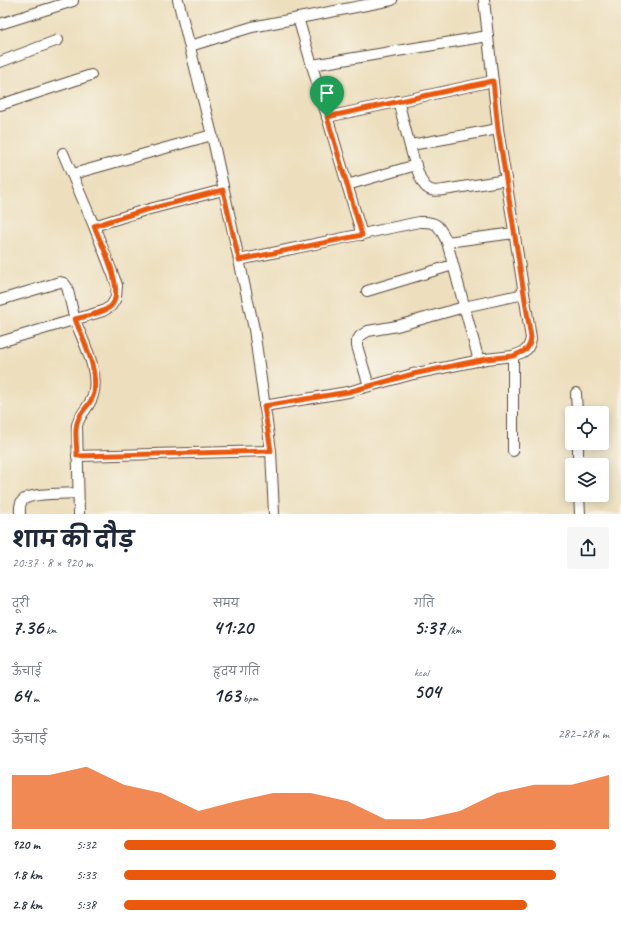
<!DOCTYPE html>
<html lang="hi">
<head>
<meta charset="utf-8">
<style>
  body { margin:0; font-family:Caveat,"Playpen Sans Deva",sans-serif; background:#f6f6f7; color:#1f2937; height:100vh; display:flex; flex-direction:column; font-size:15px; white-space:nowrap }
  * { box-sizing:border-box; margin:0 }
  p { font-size:13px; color:#747a83 }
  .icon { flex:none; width:22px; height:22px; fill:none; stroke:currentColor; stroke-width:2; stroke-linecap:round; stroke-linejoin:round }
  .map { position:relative; height:514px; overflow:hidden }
  .panel { display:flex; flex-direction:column; background:#fff; flex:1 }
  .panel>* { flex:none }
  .fabs { position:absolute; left:565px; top:406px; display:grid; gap:8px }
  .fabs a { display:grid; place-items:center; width:44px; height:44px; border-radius:4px; background:#fff; box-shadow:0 2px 10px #0003; font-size:20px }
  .pin { position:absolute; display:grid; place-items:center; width:34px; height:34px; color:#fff; margin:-41px -17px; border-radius:50% 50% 50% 0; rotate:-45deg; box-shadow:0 0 4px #0007 }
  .pin .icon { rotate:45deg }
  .round { display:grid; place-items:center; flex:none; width:42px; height:42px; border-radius:4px; background:#f6f6f7 }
  .summary { display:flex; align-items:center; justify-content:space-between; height:68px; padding:0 12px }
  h1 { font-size:22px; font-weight:700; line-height:30px }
  .metrics { display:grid; grid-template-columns:repeat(3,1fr); gap:6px; height:68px; padding:4px 12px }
  .metrics div { display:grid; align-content:center }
  .metrics b { font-size:20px; font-weight:700 }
  .metrics small { font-size:11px; font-weight:400 }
  .metrics p { font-size:11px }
  .chart { height:112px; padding:8px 12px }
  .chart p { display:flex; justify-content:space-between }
  .chart svg { width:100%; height:72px; margin-top:4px; fill:#ea580c; opacity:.7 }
  ul { padding:0 12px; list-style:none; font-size:13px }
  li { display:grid; grid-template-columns:64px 48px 1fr; align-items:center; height:30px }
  li i { height:10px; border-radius:5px; background:#ea580c }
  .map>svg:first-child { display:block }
</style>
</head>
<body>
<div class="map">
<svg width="621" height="514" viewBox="0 0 621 514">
  <rect width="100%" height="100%" fill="#f7f3e8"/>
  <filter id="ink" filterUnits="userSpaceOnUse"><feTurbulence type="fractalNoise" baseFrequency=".025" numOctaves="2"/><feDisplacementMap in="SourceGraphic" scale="8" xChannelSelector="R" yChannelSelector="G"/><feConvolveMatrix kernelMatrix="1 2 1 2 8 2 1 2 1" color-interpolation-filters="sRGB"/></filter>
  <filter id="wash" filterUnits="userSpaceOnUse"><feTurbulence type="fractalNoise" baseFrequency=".012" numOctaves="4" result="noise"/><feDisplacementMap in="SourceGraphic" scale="16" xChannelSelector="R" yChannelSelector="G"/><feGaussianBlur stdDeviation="0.9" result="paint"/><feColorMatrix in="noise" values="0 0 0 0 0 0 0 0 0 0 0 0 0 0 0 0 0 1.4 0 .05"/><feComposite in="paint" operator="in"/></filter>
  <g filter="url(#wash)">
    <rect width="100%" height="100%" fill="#eddfbd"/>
  </g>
  <g filter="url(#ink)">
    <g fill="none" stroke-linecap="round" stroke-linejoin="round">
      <defs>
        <g id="minor">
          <path d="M178 0 212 135 254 329 271 451 274 514"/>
          <path d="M298 18 362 235"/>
          <path d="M0 24 73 1"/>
          <path d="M190 46 252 27 392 0"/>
          <path d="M0 62 58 40"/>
          <path d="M312 65 488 36"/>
          <path d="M398 101C403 117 416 179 426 187 431 192 437 191 444 190L506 180"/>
          <path d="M0 105 91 75"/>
          <path d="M327 117 493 81"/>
          <path d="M411 145 498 129"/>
          <path d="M73 174 212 135"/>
          <path d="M347 185 416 165"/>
          <path d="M94 226 142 211 223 190"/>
          <path d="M447 242 514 233"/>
          <path d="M239 260 419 222C438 221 439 226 447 242L479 361"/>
          <path d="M367 291 453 265"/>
          <path d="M0 300 60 282 64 283 67 287C70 298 72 309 75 320 83 342 100 371 93 395 90 407 81 412 77 425L79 514"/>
          <path d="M0 342 103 311 111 306 116 298 117 285 94 226 63 153"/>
          <path d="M513 356V451"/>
          <path d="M369 386 357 346V341L360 336 368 331 397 326 464 307 524 294"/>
          <path d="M576 393 577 413"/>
          <path d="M264 406 348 392 413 374 486 359 513 356 523 352 527 349 530 343 531 338 498 129 484 0"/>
          <path d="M578 443V465"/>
          <path d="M77 456 271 451"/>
          <path d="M579 495 580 514"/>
          <path d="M20 514C20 510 19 505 22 501 29 492 66 494 78 493"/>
        </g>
      </defs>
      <!-- minor casing -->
      <use href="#minor" stroke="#564536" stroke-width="12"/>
      <!-- minor -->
      <use href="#minor" stroke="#fff" stroke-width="10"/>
    </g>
  </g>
  <g fill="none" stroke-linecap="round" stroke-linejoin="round" filter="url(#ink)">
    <defs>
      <path id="route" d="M493 81 498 129 531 338 530 343 527 349 522 352 513 356 486 359 413 374 348 392 264 406 271 451 77 456C77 444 73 427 80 416 84 408 92 403 94 393 98 368 84 342 75 319 86 316 101 314 110 307 127 293 101 243 94 226L142 211 223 190 239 260 362 235 327 117Z"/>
    </defs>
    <!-- route casing -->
    <use href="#route" stroke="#fff" stroke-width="8"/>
    <!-- route -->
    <use href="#route" stroke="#ea580c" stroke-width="5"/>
  </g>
</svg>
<div class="fabs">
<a><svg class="icon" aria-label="locate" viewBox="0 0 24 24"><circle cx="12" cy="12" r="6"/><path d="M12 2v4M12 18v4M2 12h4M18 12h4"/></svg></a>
<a><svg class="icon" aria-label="layers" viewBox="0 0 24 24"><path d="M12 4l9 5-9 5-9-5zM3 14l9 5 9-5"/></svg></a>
</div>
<div class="pin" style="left:327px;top:117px;background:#1e9e55"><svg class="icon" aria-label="arrive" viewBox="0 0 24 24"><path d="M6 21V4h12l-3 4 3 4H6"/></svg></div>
</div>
<section class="panel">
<div class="summary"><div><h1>शाम की दौड़</h1><p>20:37 · 8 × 920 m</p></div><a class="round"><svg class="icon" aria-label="share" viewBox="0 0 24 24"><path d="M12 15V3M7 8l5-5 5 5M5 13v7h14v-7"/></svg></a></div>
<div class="metrics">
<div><p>दूरी</p><b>7.36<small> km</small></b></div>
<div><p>समय</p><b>41:20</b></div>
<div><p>गति</p><b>5:37<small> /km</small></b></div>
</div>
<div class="metrics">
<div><p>ऊँचाई</p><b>64<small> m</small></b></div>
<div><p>हृदय गति</p><b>163<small> bpm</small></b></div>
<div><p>kcal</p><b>504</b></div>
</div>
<div class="chart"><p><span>ऊँचाई</span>282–288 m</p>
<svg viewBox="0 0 160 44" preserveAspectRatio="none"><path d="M0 44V11L10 11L20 6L30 17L40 22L50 33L60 27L70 22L80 22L90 27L100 38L110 38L120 33L130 22L140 17L150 17L160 11V44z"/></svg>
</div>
<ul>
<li><b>920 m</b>5:32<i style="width:89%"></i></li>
<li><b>1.8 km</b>5:33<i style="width:89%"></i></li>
<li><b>2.8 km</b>5:38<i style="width:83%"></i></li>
</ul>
</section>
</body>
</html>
